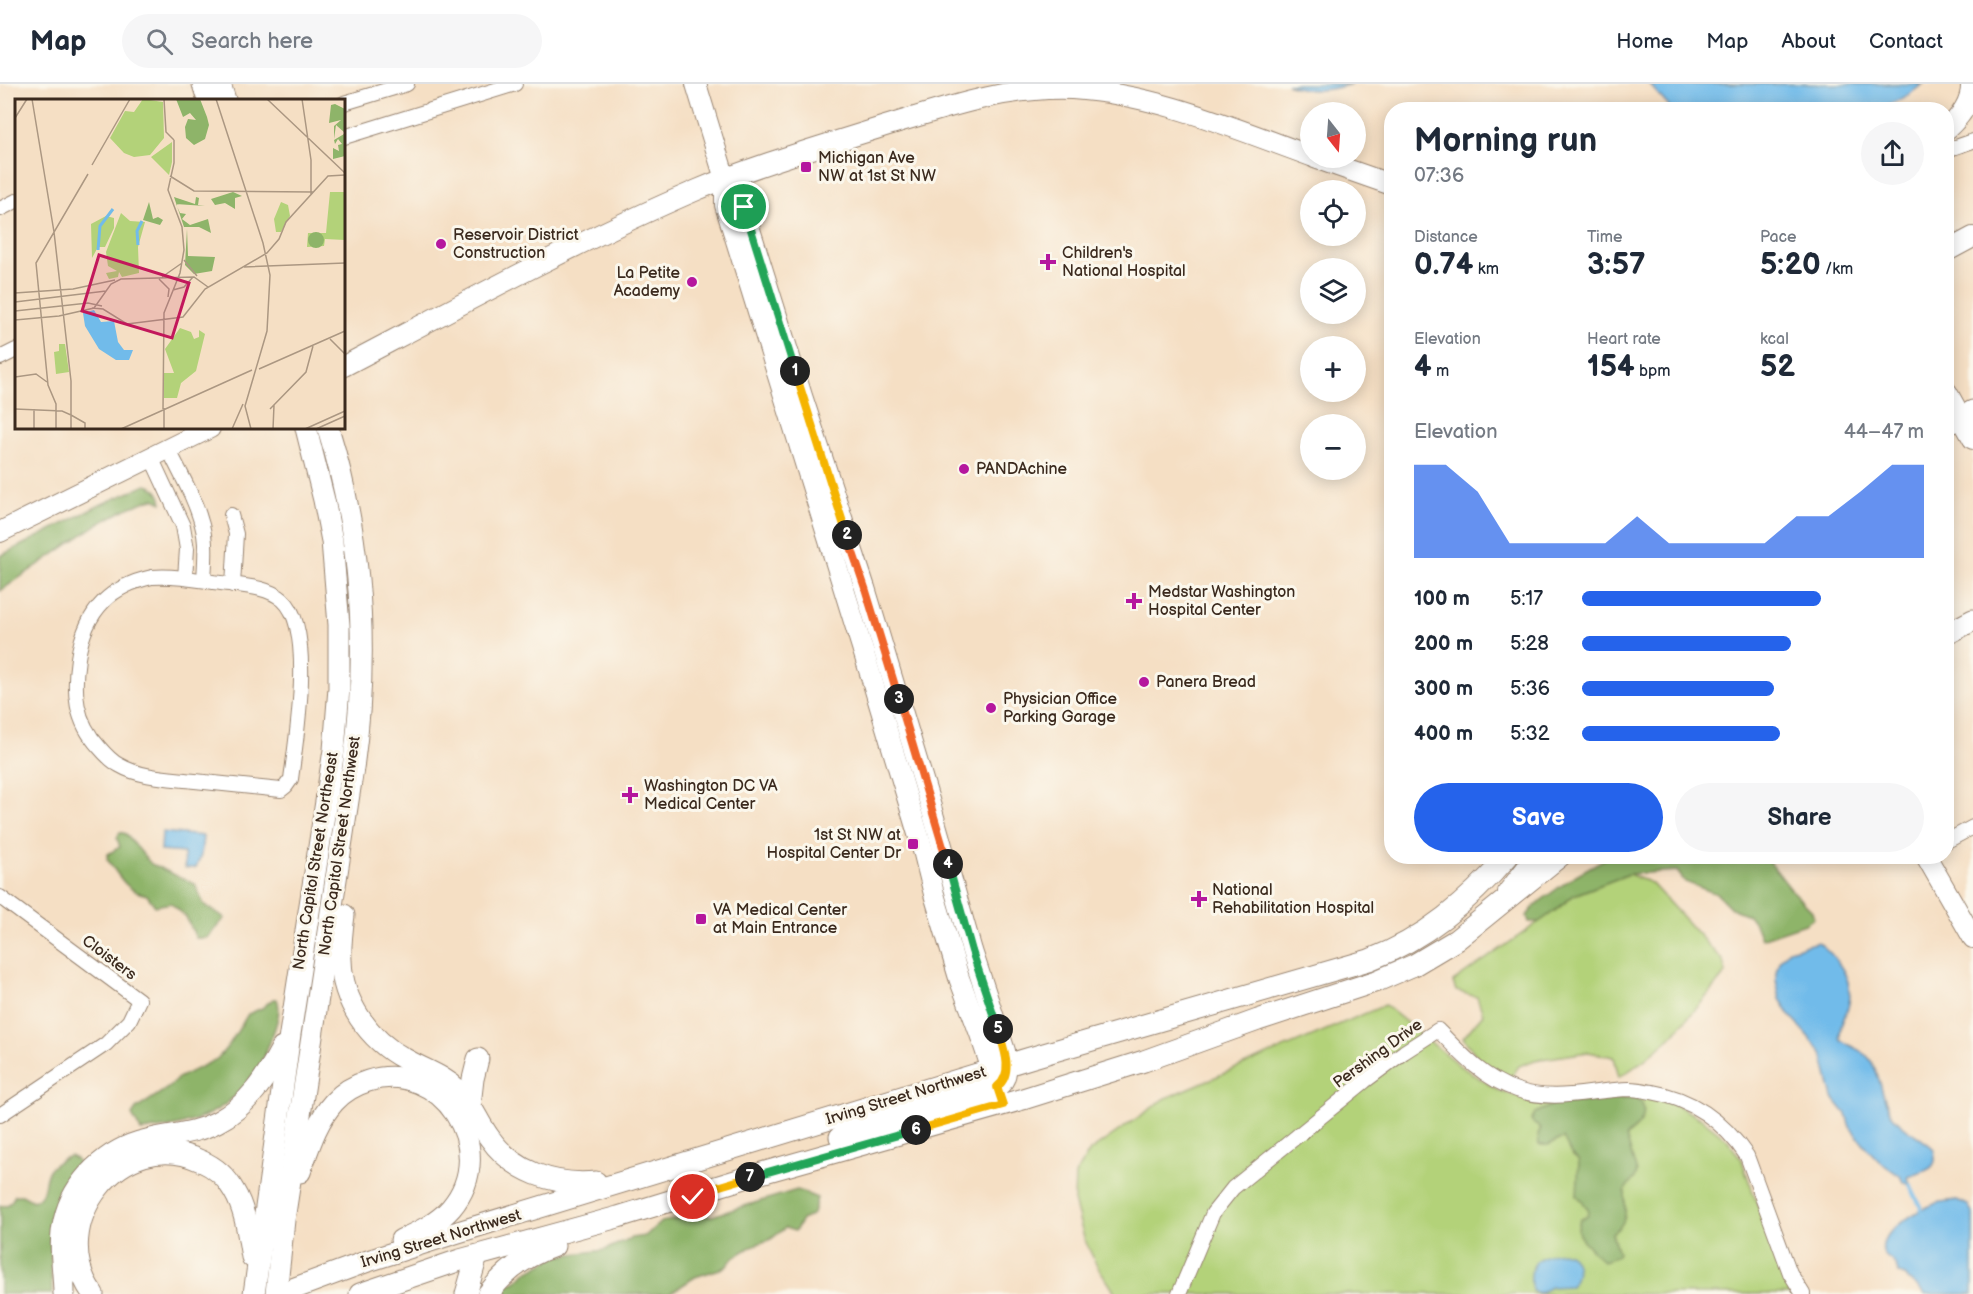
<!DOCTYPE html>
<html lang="en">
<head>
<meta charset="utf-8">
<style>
  body { margin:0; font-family:"Balsamiq Sans",sans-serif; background:#f6f6f7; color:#1f2937; height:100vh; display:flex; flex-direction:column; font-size:22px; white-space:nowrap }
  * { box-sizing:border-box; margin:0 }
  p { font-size:20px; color:#747a83 }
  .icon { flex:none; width:33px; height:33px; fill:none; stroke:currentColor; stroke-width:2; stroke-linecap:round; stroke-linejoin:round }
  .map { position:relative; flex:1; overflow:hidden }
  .sheet { position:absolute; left:1384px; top:18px; width:570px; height:762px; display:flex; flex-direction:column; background:#fff; border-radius:24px; box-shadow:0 3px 15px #0003 }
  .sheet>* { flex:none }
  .needle { width:39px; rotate:163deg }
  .buttons { position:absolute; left:1300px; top:18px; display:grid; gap:12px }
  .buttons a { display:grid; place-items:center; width:66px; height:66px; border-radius:50%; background:#fff; box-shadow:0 3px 15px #0003; font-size:30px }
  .pin { position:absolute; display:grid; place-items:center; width:51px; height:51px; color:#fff; margin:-26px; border:3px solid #fff; border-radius:50%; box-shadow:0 2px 6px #0007 }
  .km { position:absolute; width:30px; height:30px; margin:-15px; border-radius:50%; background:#222; color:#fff; font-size:16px; line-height:30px; text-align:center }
  .round { display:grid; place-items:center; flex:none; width:63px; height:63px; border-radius:32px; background:#f6f6f7 }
  .head { display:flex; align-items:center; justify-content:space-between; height:102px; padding:0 30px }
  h1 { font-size:33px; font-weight:800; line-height:45px }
  .stats { display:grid; grid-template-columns:repeat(3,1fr); gap:9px; height:102px; padding:6px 30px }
  .stats div { display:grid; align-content:center }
  .stats b { font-size:30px; font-weight:800 }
  .stats small { font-size:16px; font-weight:400 }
  .stats p { font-size:16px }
  .chart { height:168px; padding:12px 30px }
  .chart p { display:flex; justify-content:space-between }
  .chart svg { width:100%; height:108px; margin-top:6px; fill:#2563eb; opacity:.7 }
  .cta { display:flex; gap:12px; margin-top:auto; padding:12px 30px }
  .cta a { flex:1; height:69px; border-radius:36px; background:#2563eb; color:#fff; font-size:24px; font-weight:800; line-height:69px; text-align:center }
  .cta a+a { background:#f6f6f7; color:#1f2937 }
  ul { padding:0 30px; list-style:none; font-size:20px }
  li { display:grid; grid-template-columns:96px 72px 1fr; align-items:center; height:45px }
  li i { height:15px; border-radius:8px; background:#2563eb }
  header { display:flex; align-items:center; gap:36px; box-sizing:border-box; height:84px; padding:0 30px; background:#fff; border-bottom:2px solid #e0e1e3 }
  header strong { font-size:28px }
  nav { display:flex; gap:33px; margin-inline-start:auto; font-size:21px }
  .search { width:420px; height:54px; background:#f6f6f7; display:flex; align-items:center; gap:15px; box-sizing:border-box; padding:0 21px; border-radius:33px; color:#747a83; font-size:22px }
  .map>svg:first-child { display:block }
</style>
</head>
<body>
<header>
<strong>Map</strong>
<div class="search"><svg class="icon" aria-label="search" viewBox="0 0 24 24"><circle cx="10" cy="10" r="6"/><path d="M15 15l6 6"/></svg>Search here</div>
<nav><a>Home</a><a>Map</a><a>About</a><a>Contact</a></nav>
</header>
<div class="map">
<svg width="1973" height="1210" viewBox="0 0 1973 1210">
  <rect width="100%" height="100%" fill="#fbf7ec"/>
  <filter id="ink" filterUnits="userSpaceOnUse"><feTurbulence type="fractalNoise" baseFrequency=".0167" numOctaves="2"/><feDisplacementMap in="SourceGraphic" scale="12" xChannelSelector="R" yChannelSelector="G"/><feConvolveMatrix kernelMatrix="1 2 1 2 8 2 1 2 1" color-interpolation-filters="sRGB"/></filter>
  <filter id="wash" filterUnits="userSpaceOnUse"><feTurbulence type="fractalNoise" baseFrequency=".008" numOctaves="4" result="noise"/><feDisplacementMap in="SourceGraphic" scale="24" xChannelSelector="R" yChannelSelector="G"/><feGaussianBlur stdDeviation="1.35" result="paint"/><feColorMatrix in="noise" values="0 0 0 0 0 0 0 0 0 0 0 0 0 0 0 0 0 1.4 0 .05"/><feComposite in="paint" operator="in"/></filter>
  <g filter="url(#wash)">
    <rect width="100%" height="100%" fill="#f5dfc4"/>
    <!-- green -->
    <g fill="#b3d279" stroke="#777e4c" stroke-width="1.5">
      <path d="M1629 790 1651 799 1723 877 1726 889C1693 928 1664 967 1619 993L1614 973 1588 968 1535 976 1519 982 1510 995 1482 979 1463 954 1483 930 1477 913 1456 907 1453 898 1556 826 1574 811Z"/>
      <path d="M1385 921 1460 982 1501 1008 1546 1018 1610 1013H1643L1671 1018 1703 1036 1727 1055 1742 1077 1762 1134 1796 1210H1116L1096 1180 1084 1154 1074 1117 1075 1091 1090 1067 1166 1014Z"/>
    </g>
    <!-- forest -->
    <g fill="#8eb469" stroke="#646f44" stroke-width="1.5">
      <path d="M146 401C155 402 161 410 162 419L154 415 149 416 126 425 98 440 0 507V472L102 420Z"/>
      <path d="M120 748 126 750 151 780 195 800 204 821 225 834 207 854H196L186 833 171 819 155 822 147 811C125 807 119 791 107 775L108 770 120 763 117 754Z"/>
      <path d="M1765 772 1793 808 1812 827 1814 834 1805 840 1761 855 1755 840 1748 831 1731 824 1717 810 1685 798 1677 787 1629 790 1574 811 1556 826 1539 838H1529L1527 832 1535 821 1576 791 1608 773Z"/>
      <path d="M273 915H277C282 926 276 943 271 955 267 964 264 976 259 984 241 1011 216 1031 186 1039 172 1044 156 1045 141 1047L132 1031 136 1025 168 1004 178 994 217 975 229 961 248 930 262 924Z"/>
      <path d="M1617 1015H1635L1642 1019C1648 1035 1637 1044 1626 1052L1637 1089 1635 1094 1626 1104C1622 1121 1633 1136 1612 1149L1618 1169 1615 1173 1603 1177C1598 1173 1596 1170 1592 1166 1583 1155 1574 1153 1580 1136L1588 1131 1589 1126 1577 1111 1579 1077 1571 1070 1563 1054 1548 1061H1539L1538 1050 1541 1044 1534 1040 1531 1037 1535 1029 1554 1020Z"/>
      <path d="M70 1072 76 1075 79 1082 63 1107 50 1149 52 1210H0V1122C9 1123 11 1118 15 1111H22L33 1117C48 1111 42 1098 49 1086 52 1081 63 1074 70 1072Z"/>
      <path d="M797 1106 817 1114 813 1130 802 1136 795 1147 785 1144 771 1155 752 1162 733 1174 726 1183 695 1193 669 1210H503L505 1201 516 1198 525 1189 556 1172 605 1166 631 1154 645 1152 661 1138 698 1132H712Z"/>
    </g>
    <!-- water -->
    <g fill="#71bbea" stroke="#567284" stroke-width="1.5">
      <path d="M1287 0H1351C1329 7 1309 9 1287 0Z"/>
      <path d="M1649 0H1923L1905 13 1879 25 1672 26Z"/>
      <path d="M162 748 203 752 201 771 196 784H185L184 769 161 767Z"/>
      <path d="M1818 858C1836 872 1854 895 1849 919 1847 932 1837 942 1841 956 1850 963 1861 965 1868 973 1882 990 1882 1020 1893 1032 1904 1045 1920 1053 1933 1064 1941 1086 1925 1087 1908 1093L1910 1101 1903 1098 1900 1092 1880 1078 1864 1061 1850 1043 1846 1030 1833 1014 1822 969 1790 931 1780 915 1776 896V888L1779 877 1789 866Z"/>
      <path d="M1957 1116 1968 1121 1973 1130V1210H1925L1905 1192 1899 1190C1897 1186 1896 1180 1892 1177 1889 1174 1884 1173 1883 1167 1878 1148 1923 1123 1938 1119 1944 1117 1951 1117 1957 1116Z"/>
      <path d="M1562 1168C1579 1171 1580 1190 1571 1202L1551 1203 1540 1209 1532 1207C1527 1181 1536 1171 1562 1168Z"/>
    </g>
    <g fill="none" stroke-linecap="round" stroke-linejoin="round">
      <!-- stream -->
      <path stroke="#71bbea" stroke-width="4" d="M1910 1101 1922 1126"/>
    </g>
  </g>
  <g filter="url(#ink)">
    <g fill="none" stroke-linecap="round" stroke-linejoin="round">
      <defs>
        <g id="street">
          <path d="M344 19 407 0"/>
          <path d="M344 53 515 0"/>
          <path d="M1947 66 1973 57"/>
          <path d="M0 125 16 117"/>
          <path d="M0 274 16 266"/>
          <path d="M168 364C180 389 195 414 202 441 207 459 205 478 204 496"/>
          <path d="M151 373 183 442 187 465 185 494"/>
          <path d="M231 431 236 450 233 501"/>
          <path d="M152 493C175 491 199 496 221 499 241 502 267 502 283 516 315 544 296 656 291 695L286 702 281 706C252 703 224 700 195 697 170 694 141 694 119 681 111 677 105 670 99 663 75 637 73 608 78 574 81 553 89 532 104 517 118 503 134 497 152 493Z"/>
          <path d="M1947 757 1973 743"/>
          <path d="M0 813 139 916 129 937 106 960 0 1031"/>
          <path d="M1179 1210 1213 1129 1233 1104 1365 997 1404 968 1438 946C1461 970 1484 995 1517 1006 1555 1019 1591 1006 1630 1005 1637 1005 1645 1007 1652 1008 1693 1015 1724 1038 1747 1072L1790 1189 1803 1210"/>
        </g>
        <g id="secondary">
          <path d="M696 0 725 95 743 123 802 312 865 504 929 716 972 867 1005 967 1006 981"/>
          <path d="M1947 45C1960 33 1972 18 1971 0"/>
          <path d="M1315 74 1392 101"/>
          <path d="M725 95V121L869 586 924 770 934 810 959 894 980 950 997 1001"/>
          <path d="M1947 167 1973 153"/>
          <path d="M344 282C460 221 576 158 697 106 756 81 819 63 879 44 942 25 1005 2 1072 5 1156 10 1233 44 1311 72"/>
          <path d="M1947 308 1973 355"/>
          <path d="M0 448 210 344"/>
          <path d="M1926 772 1973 854"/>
          <path d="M1508 808 1536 772"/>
        </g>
        <g id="primary">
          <path d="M203 0 208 16"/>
          <path d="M220 0 225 16"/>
          <path d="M1947 341 1973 327"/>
          <path d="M1947 550 1973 536"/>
          <path d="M344 831C342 846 340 861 341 876 342 918 369 956 405 975 424 986 443 991 459 1007 472 1020 478 1038 489 1053 513 1088 554 1102 596 1098"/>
          <path d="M470 1021 473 995 478 975"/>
          <path d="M840 1053 990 1007C1002 1001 1006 995 1006 981"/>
          <path d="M300 1088C309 1063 316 1038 334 1018 343 1008 355 1001 368 997 441 974 501 1065 451 1124 438 1139 419 1148 401 1156"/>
          <path d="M64 1210C64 1186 58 1162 64 1137 73 1097 107 1065 147 1056 171 1050 194 1050 217 1038 248 1022 266 994 282 964"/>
          <path d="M93 1210C43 1141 122 1039 201 1077 215 1083 227 1094 234 1107 246 1127 248 1151 252 1173"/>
          <path d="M254 1210 290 950 334 666 339 604V541L332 457 324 416 306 344"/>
          <path d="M276 1210 284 1136 353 684C369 570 362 454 328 344"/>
          <path d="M279 1210 368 1177 455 1149 1030 974 1369 876C1425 855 1469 817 1508 772"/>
          <path d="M360 1210 460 1176 618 1133 758 1090 1023 1015 1144 977 1258 936 1377 897 1414 881 1456 856 1560 772"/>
          <path d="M466 1210 477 1172"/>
          <path d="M488 1210C505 1187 527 1171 554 1162"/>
        </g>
      </defs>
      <!-- street casing -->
      <use href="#street" stroke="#988471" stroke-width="16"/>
      <!-- secondary casing -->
      <use href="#secondary" stroke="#988471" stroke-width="22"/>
      <!-- primary casing -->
      <use href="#primary" stroke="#988471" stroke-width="23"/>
      <!-- street -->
      <use href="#street" stroke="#fff" stroke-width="14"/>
      <!-- secondary -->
      <use href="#secondary" stroke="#fff" stroke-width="20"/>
      <!-- primary -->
      <use href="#primary" stroke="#fff" stroke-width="21"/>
    </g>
  </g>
  <g fill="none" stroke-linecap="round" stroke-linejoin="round" filter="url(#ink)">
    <defs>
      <path id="split-1" d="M744 123 795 287"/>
      <path id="split-2" d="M795 287 847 451"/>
      <path id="split-3" d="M847 451 865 504 899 615"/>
      <path id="split-4" d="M899 615 948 780"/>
      <path id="split-5" d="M948 780 972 867 998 945"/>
      <path id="split-6" d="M916 1046 1003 1021 997 1003C1015 989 1003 962 998 945"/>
      <path id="split-7" d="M750 1093 916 1046"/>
      <path id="split-8" d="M693 1113 700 1108 750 1093"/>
    </defs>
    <!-- split-1 casing -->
    <use href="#split-1" stroke="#fff" stroke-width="12"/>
    <!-- split-2 casing -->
    <use href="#split-2" stroke="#fff" stroke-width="12"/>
    <!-- split-3 casing -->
    <use href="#split-3" stroke="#fff" stroke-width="12"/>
    <!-- split-4 casing -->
    <use href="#split-4" stroke="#fff" stroke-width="12"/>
    <!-- split-5 casing -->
    <use href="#split-5" stroke="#fff" stroke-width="12"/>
    <!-- split-6 casing -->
    <use href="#split-6" stroke="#fff" stroke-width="12"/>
    <!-- split-7 casing -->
    <use href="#split-7" stroke="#fff" stroke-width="12"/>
    <!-- split-8 casing -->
    <use href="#split-8" stroke="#fff" stroke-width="12"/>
    <!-- split-1 -->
    <use href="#split-1" stroke="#22a559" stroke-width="8"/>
    <!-- split-2 -->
    <use href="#split-2" stroke="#f5b400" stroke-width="8"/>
    <!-- split-3 -->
    <use href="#split-3" stroke="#f0652b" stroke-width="8"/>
    <!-- split-4 -->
    <use href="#split-4" stroke="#f0652b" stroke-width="8"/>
    <!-- split-5 -->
    <use href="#split-5" stroke="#22a559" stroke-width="8"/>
    <!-- split-6 -->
    <use href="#split-6" stroke="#f5b400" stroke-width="8"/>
    <!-- split-7 -->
    <use href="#split-7" stroke="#22a559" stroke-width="8"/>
    <!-- split-8 -->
    <use href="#split-8" stroke="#f5b400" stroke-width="8"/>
  </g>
  <!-- markers -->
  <g fill="#b5179e" stroke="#fbf7ec" stroke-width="2">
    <rect x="800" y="77" width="12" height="12" rx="3"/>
    <circle cx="441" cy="160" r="6"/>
    <path d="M1045 169h6v6h6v6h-6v6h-6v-6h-6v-6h6z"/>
    <circle cx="692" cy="198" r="6"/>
    <circle cx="964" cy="385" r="6"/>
    <path d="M1131 508h6v6h6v6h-6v6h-6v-6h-6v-6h6z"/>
    <circle cx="1144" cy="598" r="6"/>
    <circle cx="991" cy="624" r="6"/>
    <path d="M627 702h6v6h6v6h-6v6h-6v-6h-6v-6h6z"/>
    <rect x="907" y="754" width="12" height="12" rx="3"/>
    <path d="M1196 806h6v6h6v6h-6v6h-6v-6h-6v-6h6z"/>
    <rect x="695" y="829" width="12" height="12" rx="3"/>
  </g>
  <g text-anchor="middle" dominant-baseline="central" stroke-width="6" stroke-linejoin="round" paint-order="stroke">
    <!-- poi labels -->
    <g font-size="16" fill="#3b2a1e" stroke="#fbf7ec" text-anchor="start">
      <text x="818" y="74">Michigan Ave<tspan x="818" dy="18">NW at 1st St NW</tspan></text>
      <text x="453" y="151">Reservoir District<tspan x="453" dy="18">Construction</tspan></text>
      <text x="1062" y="169">Children's<tspan x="1062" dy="18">National Hospital</tspan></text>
      <text x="680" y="189" text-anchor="end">La Petite<tspan x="680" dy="18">Academy</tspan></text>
      <text x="976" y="385">PANDAchine</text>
      <text x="1148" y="508">Medstar Washington<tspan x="1148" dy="18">Hospital Center</tspan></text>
      <text x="1156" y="598">Panera Bread</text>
      <text x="1003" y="615">Physician Office<tspan x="1003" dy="18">Parking Garage</tspan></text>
      <text x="644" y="702">Washington DC VA<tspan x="644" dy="18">Medical Center</tspan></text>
      <text x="901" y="751" text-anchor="end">1st St NW at<tspan x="901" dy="18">Hospital Center Dr</tspan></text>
      <text x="1212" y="806">National<tspan x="1212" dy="18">Rehabilitation Hospital</tspan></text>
      <text x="713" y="826">VA Medical Center<tspan x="713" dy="18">at Main Entrance</tspan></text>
    </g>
    <!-- street labels -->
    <g font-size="16" fill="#3b2a1e" stroke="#fbf7ec">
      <text transform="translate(340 762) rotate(-82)">North Capitol Street Northwest</text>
      <text transform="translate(316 777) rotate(-81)">North Capitol Street Northeast</text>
      <text transform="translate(109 874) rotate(37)">Cloisters</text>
      <text transform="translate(1378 970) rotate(-36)">Pershing Drive</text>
      <text transform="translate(906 1012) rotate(-17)">Irving Street Northwest</text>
      <text transform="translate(441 1155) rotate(-17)">Irving Street Northwest</text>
    </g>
  </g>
  <!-- overview -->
  <g transform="translate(15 15)">
    <rect width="330" height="330" fill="#f5dfc4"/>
    <path d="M128 0 148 3 149 39 135 56 119 58 109 54 95 39 110 12 119 13ZM157 43V63L154 76 136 58ZM315 93H330V141L310 140 309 147 292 148 293 134H311ZM266 103 273 106 275 117 266 133H261L259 120ZM106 114 115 122 130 123 123 148 124 174 107 178 104 173 103 178 94 180 91 174 102 172 93 167 91 153ZM91 117 99 119V129L90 148H83L77 159 76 125ZM165 229 176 233 179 240 184 238V231L190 235 181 272 166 284 162 299H149V274H159L150 250ZM44 245H50L54 273 41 275 39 253 44 252Z" fill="#b3d279"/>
    <path d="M161 0H185L192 18 194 26 190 40 179 46 171 39 170 28 173 20 181 21 175 14 168 18ZM320 5 330 10V34L321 26 319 40V27L326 21 314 24 316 6ZM329 35 330 57 318 60V49L324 52 323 46 327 45 323 40 320 45 319 41ZM218 93 227 97 220 99V110L210 104 200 106 196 100ZM159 98 180 105 181 98 184 99 183 106 190 107 161 105 165 114 171 115 167 120 175 126 193 120 196 134 184 128H169ZM134 103 138 120 143 118 148 121 145 126 128 121ZM172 130 173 157 200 158 197 172 179 175 170 166ZM293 141a8 8 0 1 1 16 0a8 8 0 1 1-16 0Z" fill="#8eb469"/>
    <path d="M79 211 86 223 99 222 103 243 109 251H118L114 261H101L84 250 70 227 68 214Z" fill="#71bbea"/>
    <path fill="none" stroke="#71bbea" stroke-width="3" d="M123 146 122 132 127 122M83 151 85 127 98 110"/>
    <path fill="none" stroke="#ab9782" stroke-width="1.5" d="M17 0 39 133 56 282V316L70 324V330M149 0 151 33 159 41M201 0 248 144 255 176 252 232 230 307 236 330M252 0 330 74M287 0 296 61V95M0 19 12 0M77 66 115 0M155 77 179 92 298 93M169 161 182 177M229 168 330 164M147 178 167 164M144 180 154 190 153 198M158 191 169 188 178 178M0 194 58 190 100 181M0 203 91 192M77 209 88 210 112 225 168 218 190 190 252 154 264 140 271 123 313 77 330 76M0 212 73 204 87 207M0 221 44 217 79 209 96 185 106 180 179 178 193 188M315 240 330 255M244 270 330 232M0 278 21 275 32 283M149 309V330M0 310 47 312 56 316V330M19 310V330M148 310 149 214 165 174 169 151 167 128 153 91 159 64V41M255 310 291 273 298 247M41 330V305L33 286 21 164 73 75M106 330 237 271M217 330 228 305M258 330 259 306M290 330 330 312M301 330 330 317"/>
    <path fill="#c2185b" fill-opacity="0.15" stroke="#c2185b" stroke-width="3" d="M84 156 174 184 157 239 67 212Z"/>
    <rect width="330" height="330" fill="none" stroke="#3b2a1e" stroke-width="3"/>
  </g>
</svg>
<div class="buttons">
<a><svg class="needle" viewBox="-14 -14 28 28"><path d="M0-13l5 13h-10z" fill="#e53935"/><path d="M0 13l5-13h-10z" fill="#747a83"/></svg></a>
<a><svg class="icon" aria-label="locate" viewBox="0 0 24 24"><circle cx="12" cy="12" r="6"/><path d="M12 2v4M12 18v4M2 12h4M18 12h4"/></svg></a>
<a><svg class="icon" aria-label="layers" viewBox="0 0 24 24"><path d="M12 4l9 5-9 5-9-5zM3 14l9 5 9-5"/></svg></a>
<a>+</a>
<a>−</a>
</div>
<div class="pin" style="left:744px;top:123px;background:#1e9e55"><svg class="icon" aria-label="arrive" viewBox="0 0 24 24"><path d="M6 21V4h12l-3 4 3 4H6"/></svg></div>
<div class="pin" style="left:693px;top:1113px;background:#d93025"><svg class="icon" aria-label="check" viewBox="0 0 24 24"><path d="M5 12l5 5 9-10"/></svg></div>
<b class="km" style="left:795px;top:287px">1</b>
<b class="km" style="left:847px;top:451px">2</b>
<b class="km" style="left:899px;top:615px">3</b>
<b class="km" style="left:948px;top:780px">4</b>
<b class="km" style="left:998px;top:945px">5</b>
<b class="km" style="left:916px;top:1046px">6</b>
<b class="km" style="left:750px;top:1093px">7</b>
<section class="sheet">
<div class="head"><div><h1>Morning run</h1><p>07:36</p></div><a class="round"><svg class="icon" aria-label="share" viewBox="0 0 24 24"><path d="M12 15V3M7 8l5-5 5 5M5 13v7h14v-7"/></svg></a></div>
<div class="stats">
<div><p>Distance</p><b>0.74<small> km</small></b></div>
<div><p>Time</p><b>3:57</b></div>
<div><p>Pace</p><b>5:20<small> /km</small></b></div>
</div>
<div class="stats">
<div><p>Elevation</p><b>4<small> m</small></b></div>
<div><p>Heart rate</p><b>154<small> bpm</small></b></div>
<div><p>kcal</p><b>52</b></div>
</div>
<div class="chart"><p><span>Elevation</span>44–47 m</p>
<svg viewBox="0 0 160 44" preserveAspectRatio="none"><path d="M0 44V6L10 6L20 17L30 38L40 38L50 38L60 38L70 27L80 38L90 38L100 38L110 38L120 27L130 27L140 17L150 6L160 6V44z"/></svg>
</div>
<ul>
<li><b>100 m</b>5:17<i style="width:70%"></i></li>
<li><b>200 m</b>5:28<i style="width:61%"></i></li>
<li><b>300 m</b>5:36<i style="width:56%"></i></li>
<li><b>400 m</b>5:32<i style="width:58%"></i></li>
</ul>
<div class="cta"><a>Save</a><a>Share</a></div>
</section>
</div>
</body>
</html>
